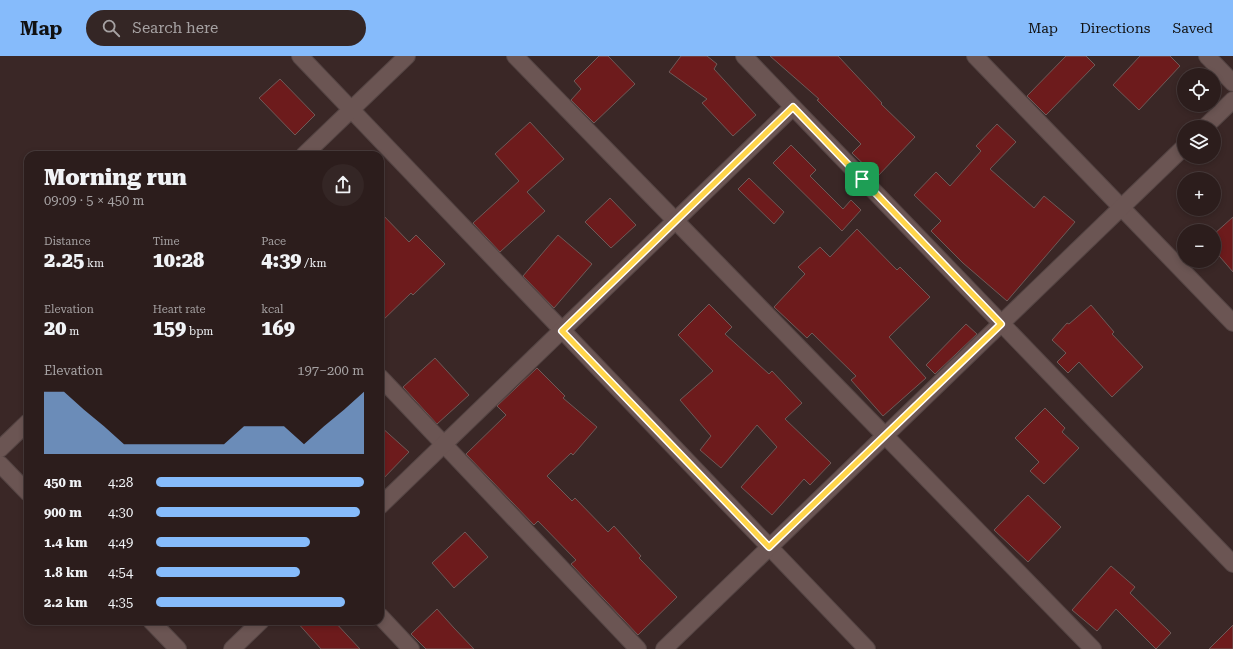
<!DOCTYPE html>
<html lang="en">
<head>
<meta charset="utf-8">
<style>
  body { margin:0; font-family:"Roboto Serif",serif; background:#342625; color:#f1f3f6; height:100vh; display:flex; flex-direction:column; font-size:15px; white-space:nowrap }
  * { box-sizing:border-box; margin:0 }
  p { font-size:13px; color:#a6a2a3 }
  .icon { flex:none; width:22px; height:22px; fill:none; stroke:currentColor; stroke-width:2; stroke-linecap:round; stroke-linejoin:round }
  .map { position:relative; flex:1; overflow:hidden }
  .panel { position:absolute; left:24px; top:95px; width:360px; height:474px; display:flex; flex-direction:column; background:#2c1d1c; border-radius:12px; box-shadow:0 2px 6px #0003,0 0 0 1px #483b3b }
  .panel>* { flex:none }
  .fabs { position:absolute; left:1177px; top:12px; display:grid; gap:8px }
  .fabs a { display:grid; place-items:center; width:44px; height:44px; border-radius:50%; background:#2c1d1c; box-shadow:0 2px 6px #0003,0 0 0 1px #483b3b; font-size:20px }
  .pin { position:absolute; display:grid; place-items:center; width:34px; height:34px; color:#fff; margin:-17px; border-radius:8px; box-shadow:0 2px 6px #0006 }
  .round { display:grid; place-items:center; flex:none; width:42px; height:42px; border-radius:21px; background:#342625 }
  .overview { display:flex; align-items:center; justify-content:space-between; height:68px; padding:0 20px }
  h1 { font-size:22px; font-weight:800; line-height:30px }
  .figures { display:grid; grid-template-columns:repeat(3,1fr); gap:6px; height:68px; padding:4px 20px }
  .figures div { display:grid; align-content:center }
  .figures b { font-size:20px; font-weight:800 }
  .figures small { font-size:11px; font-weight:400 }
  .figures p { font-size:11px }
  .chart { height:112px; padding:8px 20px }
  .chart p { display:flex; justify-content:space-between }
  .chart svg { width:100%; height:72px; margin-top:4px; fill:#86bbfb; opacity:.7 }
  ul { padding:0 20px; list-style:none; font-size:13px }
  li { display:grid; grid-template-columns:64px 48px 1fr; align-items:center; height:30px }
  li i { height:10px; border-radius:5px; background:#86bbfb }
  header { display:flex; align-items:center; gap:24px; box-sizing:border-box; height:56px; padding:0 20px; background:#86bbfb; color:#111 }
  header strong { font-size:19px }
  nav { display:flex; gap:22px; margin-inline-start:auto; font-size:14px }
  .search { width:280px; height:36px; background:#342625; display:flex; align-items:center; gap:10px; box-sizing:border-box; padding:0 14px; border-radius:22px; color:#a6a2a3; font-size:15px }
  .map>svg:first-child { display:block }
</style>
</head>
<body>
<header>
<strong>Map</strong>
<div class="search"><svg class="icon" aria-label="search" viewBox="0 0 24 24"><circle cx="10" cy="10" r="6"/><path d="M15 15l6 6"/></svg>Search here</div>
<nav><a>Map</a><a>Directions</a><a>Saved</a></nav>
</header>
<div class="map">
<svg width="1233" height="593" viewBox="0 0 1233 593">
  <rect width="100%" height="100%" fill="#3a2726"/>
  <!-- building -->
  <g fill="#6d1b1c" stroke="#6f5a58">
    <path d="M599 0H608L635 28 594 67 571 44 581 33 574 25Z"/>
    <path d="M681 0H707L717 8 714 13 756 59 733 80 702 47 707 43 669 16Z"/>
    <path d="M770 0H838L882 47 881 48 915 81 877 121 852 97 861 88 817 44 819 43Z"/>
    <path d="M1066 0H1086L1095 9 1046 59 1027 40Z"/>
    <path d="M1140 0H1170L1180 10 1139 54 1113 29Z"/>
    <path d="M280 23 315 59 295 79 259 42Z"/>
    <path d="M530 66 564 103 527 136 545 155 500 196 473 167 519 125 495 98Z"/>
    <path d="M997 68 1016 86 990 113 1034 152 1044 140 1075 166 1007 245 963 207 931 175 941 165 914 139 936 116 950 130 981 95 976 90Z"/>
    <path d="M791 89 816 114 810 120 843 153 851 144 861 154 842 175 773 107Z"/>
    <path d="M749 122 784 156 774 168 738 133Z"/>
    <path d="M610 142 636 169 611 192 585 166Z"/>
    <path d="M380 156 409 186 416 179 445 208 413 239 411 237 380 267Z"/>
    <path d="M1233 161V216L1214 194V178Z"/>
    <path d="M857 173 897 214 900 211 930 241 889 281 926 322 883 360 851 324 856 320 812 277 807 282 774 251 805 218 798 211 820 191 830 201Z"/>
    <path d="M558 179 592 208 554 252 523 220Z"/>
    <path d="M709 248 732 271 725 278 769 318 772 315 802 347 785 363 831 407 810 429 804 423 772 459 741 431 777 391 757 369 721 412 700 394 711 380 680 344 713 315 678 279Z"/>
    <path d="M1091 249 1114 276 1112 278 1143 311 1112 341 1079 306 1068 317 1057 306 1066 297 1052 284 1067 267 1069 268Z"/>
    <path d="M966 268 977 278 935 318 926 309Z"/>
    <path d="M435 302 469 339 437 368 403 331Z"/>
    <path d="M537 312 565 340 563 342 597 371 573 399 571 397 547 420 572 445 575 442 608 476 614 470 641 500 639 502 677 541 638 579 571 508 576 504 538 465 534 469 466 398 506 359 497 350Z"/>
    <path d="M1045 352 1065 372 1062 376 1079 392 1044 428 1030 415 1039 406 1015 382Z"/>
    <path d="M380 370 409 396 380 426Z"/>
    <path d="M1028 439 1061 471 1028 506 994 474Z"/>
    <path d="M465 476 488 501 454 532 432 507Z"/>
    <path d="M1111 510 1135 531 1130 537 1171 577 1156 593 1116 553 1097 575 1072 554Z"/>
    <path d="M437 553 454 572 474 593H426L411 578Z"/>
    <path d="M296 565H334L360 593H321Z"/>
    <path d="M1233 569V593H1209Z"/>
  </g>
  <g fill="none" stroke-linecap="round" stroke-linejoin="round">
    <defs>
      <g id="street">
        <path d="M300 0 867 593"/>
        <path d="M515 0 1093 593"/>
        <path d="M744 0 1233 508"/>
        <path d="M975 0 1233 267"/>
        <path d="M1207 0 1233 27"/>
        <path d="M1205 71 1233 44"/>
        <path d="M304 99 407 0"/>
        <path d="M380 321 638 593"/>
        <path d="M0 393 28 366"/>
        <path d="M0 408 28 437"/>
        <path d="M380 450 793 51"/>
        <path d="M380 560 411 593"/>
        <path d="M151 565 178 593"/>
        <path d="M232 593 261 565"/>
        <path d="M664 593 1184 91"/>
      </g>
    </defs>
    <!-- street casing -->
    <use href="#street" stroke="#554544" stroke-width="18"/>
    <!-- street -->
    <use href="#street" stroke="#6b5553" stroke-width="16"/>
  </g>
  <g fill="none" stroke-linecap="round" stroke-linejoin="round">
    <defs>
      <path id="route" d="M793 51 1001 268 769 491 562 275Z"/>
    </defs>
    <!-- route casing -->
    <use href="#route" stroke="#fff" stroke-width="8"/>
    <!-- route -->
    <use href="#route" stroke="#ffd54a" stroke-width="5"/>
  </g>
</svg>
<div class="fabs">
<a><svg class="icon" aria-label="locate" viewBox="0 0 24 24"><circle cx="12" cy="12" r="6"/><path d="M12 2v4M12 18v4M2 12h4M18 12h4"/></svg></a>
<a><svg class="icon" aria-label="layers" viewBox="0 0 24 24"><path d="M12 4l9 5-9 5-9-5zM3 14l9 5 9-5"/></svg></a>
<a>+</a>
<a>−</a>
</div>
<div class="pin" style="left:862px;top:123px;background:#1e9e55"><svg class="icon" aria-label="arrive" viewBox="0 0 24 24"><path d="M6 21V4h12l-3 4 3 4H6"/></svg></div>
<section class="panel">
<div class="overview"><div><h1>Morning run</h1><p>09:09 · 5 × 450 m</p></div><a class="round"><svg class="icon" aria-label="share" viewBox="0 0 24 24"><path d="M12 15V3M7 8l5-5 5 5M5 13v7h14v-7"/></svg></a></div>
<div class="figures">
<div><p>Distance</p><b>2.25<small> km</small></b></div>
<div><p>Time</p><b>10:28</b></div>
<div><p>Pace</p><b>4:39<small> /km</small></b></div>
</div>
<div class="figures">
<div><p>Elevation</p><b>20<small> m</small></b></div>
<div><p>Heart rate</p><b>159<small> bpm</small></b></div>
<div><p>kcal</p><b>169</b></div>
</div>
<div class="chart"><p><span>Elevation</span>197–200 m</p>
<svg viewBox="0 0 160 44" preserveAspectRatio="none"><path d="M0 44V6L10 6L20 17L30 27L40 38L50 38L60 38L70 38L80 38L90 38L100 27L110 27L120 27L130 38L140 27L150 17L160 6V44z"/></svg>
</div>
<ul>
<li><b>450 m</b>4:28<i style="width:100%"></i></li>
<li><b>900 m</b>4:30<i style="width:98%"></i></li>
<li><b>1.4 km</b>4:49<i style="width:74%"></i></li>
<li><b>1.8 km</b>4:54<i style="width:69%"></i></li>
<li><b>2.2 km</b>4:35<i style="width:91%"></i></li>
</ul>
</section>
</div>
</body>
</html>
